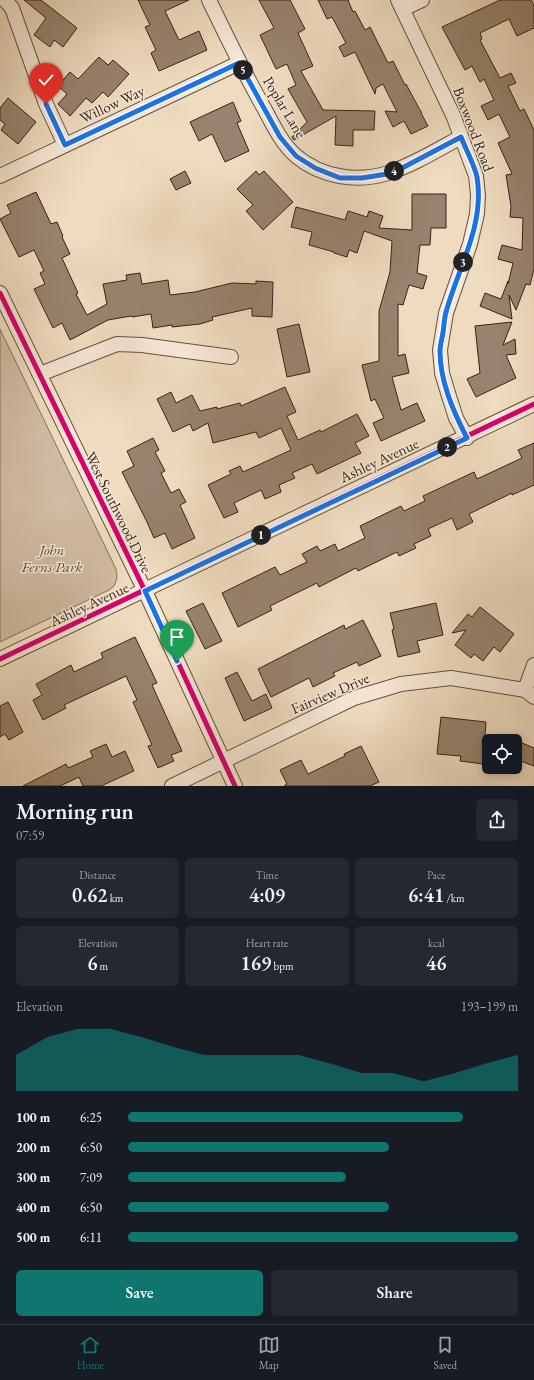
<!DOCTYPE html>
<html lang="en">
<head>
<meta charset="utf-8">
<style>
  body { margin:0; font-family:"EB Garamond",serif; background:#242831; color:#f1f3f6; height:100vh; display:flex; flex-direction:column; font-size:15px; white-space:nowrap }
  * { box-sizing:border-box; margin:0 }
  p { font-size:13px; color:#9ea1a6 }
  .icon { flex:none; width:22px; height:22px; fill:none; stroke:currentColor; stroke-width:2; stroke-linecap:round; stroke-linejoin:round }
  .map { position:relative; height:786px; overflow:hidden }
  .details { display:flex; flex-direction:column; background:#171b24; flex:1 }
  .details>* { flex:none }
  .controls { position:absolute; left:482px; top:734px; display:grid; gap:8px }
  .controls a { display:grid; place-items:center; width:40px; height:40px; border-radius:6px; background:#171b24; box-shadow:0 2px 10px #0003; font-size:20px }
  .pin { position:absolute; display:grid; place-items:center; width:34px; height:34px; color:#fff; margin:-41px -17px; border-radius:50% 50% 50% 0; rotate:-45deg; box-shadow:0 0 4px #0007 }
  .pin .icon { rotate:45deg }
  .km { position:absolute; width:20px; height:20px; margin:-10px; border-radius:50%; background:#222; color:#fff; font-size:11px; line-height:20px; text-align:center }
  .round { display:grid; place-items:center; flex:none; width:42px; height:42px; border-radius:6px; background:#242831 }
  .headline { display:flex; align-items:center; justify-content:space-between; height:68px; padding:0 16px }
  h1 { font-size:22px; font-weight:600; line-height:30px }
  .figures { display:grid; grid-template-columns:repeat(3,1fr); gap:6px; height:68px; padding:4px 16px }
  .figures div { display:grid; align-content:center; border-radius:6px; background:#242831; text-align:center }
  .figures b { font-size:20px; font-weight:600 }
  .figures small { font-size:11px; font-weight:400 }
  .figures p { font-size:11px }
  .chart { height:112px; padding:8px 16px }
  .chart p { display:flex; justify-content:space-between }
  .chart svg { width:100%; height:72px; margin-top:4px; fill:#0f766e; opacity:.7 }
  .action { display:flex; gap:8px; margin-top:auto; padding:8px 16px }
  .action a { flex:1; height:46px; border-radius:6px; background:#0f766e; color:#fff; font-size:16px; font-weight:600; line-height:46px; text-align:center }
  .action a+a { background:#242831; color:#f1f3f6 }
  ul { padding:0 16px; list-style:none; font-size:13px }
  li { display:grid; grid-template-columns:64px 48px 1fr; align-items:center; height:30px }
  li i { height:10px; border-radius:5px; background:#0f766e }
  .dock { display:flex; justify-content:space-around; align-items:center; height:56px; border-top:1px solid #363941; background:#171b24; font-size:11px; color:#9ea1a6 }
  .dock a { display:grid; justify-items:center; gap:2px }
  .dock .selected { color:#0f766e }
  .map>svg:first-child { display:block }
</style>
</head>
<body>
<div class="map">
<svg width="534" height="786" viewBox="0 0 534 786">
  <rect width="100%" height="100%" fill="#efdcc0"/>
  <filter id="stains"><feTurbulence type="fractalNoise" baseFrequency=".005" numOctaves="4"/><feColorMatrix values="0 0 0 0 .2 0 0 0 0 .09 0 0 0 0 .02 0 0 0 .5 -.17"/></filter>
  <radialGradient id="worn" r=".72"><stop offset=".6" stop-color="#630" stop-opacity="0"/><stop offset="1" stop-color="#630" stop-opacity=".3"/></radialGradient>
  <!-- green -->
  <path fill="#d0bca3" stroke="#846f5c" d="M0 329 116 569C118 578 117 585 109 590L0 642Z"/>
  <!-- building -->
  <g fill="#97836e" stroke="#382216">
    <path d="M24 0H41L77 28 63 47 54 40 50 47 34 35 46 18Z"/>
    <path d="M138 0H189L165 11 179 40 199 31 207 50 159 71 151 53 156 50 145 27 150 25Z"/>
    <path d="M259 0H290L305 29 298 33 313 66 301 71 323 110 375 111 374 130H353V146L335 145 336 116 294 140 292 137 307 122 288 89 296 85 287 64 276 69 260 35 274 28Z"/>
    <path d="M318 0H348L353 12 355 11 365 30 370 27 388 63 393 61 405 85 406 84 421 112H422L421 113 428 126 411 134 404 121 393 127 385 111 397 112 383 84 376 88 375 94 355 52 344 57 339 47 346 43 332 17 327 19Z"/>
    <path d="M500 0H531L534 5V28L517 36 509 19 480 33 482 39 480 40 500 78 511 73 516 83 508 86 520 111 524 109 534 130V269L530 285 526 284 516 310 509 295 512 319 480 306 485 293 501 299 508 281V284L513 263 498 259 502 245 522 250 523 218 510 217 511 206 506 175 512 174 498 143 510 137 499 114 488 120 481 106 494 100 484 79 480 82 472 66 465 70 442 27Z"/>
    <path d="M99 57 108 65 113 60 129 74 108 97 103 92 92 103 86 98 70 116 58 104 67 94 58 86 70 72 78 79Z"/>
    <path d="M8 98 36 122 18 144 1 130 5 124 0 120V108Z"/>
    <path d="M233 102 241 121 237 123 249 151 225 162 212 134 199 141 190 122Z"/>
    <path d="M185 171 191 183 176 190 170 179Z"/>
    <path d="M256 171 259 175 264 171 293 202 263 230 246 211 253 205 237 189Z"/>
    <path d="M36 192 51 224 57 222 63 236 62 237 70 254 62 258 78 293 76 294 87 315 107 304 103 284 127 280 126 275 140 273 142 284 168 280 170 295 195 292 232 283 256 284V281L273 282 272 317 252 316V308L212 317 213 320 200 324 172 327V325L153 328 151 314 132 317 131 316 108 320 70 340 62 323 53 328 34 289 45 284 40 273 44 271 34 250 19 257 0 219 11 213 7 205Z"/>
    <path d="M412 194H446V228H431L430 245H420L417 273 427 276 423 289 409 285 403 305 398 304V356L405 354 409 373 392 377 401 410 417 403 425 421 381 441 373 423 384 418 375 399 371 401 362 365 379 361V311L390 272 392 241 364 231 357 253 349 250 347 257 334 253V252L309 245 312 232 291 227 296 207 345 220 348 211 367 217 369 211 383 216 379 228 412 230Z"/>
    <path d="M512 322 503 345 515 339 516 354 506 355 516 378 476 397 467 379 480 373 475 326Z"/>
    <path d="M299 324 310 372 287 377 277 329Z"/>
    <path d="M285 387 296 412 287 416 298 440 320 430 321 432 357 414 369 436 355 443 361 453 317 474 312 464 292 473 295 478 279 485 281 492 265 499 261 490 234 503 238 512 224 518 208 485 231 474 229 471 240 466 243 472 291 450 281 428 259 438 256 432 213 443 208 423 193 431 190 424 173 432 157 399 171 392 176 403 192 395 200 411 217 407V409L240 403 241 406Z"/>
    <path d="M153 438 159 450 155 452 165 471 161 473 171 493 179 489 186 502 180 505 195 538 172 549 165 533 154 538 147 522 122 472 134 466 127 451Z"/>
    <path d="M534 443V485L512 495V493L469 514 473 522 457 530 452 518 428 529 431 536 414 544 416 548 399 556 397 552 358 571 356 568 319 587 317 583 270 606 272 610 238 627 222 593 275 567 280 575 307 562 302 554 317 546 320 551 335 544 338 551 365 538 360 526 401 506 404 511 425 501 423 496 474 472 477 479 522 458 518 450Z"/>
    <path d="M203 603 222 641 205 649 186 611Z"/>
    <path d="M436 603 443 635 417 641 420 652 398 657 392 630 394 629 390 613Z"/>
    <path d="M480 607 514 634 500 652 494 647 483 661 474 654 471 658 455 645 466 630 452 633 468 614 472 617Z"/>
    <path d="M363 620 381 656 359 666 357 662 333 673 335 676 313 687 309 678 271 697 258 669 344 625 345 629Z"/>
    <path d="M135 637 157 683 152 685 182 751 171 755 174 761 158 768 148 746 152 745 133 702 137 700 126 676 64 705 66 708 43 720 33 700 42 695 36 684 71 665 74 672 103 658 101 653Z"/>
    <path d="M237 672 252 701 266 694 272 708 244 721 225 678Z"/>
    <path d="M8 702 23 732 9 740 5 734 0 737V706Z"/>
    <path d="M441 717 486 722 483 764 460 761 461 756 437 754Z"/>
    <path d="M515 740 534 748V766L515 759Z"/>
    <path d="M106 744 112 757 125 751 134 771 101 786H83L79 777 60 786H23L66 764 68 768 93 757 90 751Z"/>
    <path d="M361 746 379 782 370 786H284L287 784 280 770 301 760 308 774 345 756 344 754Z"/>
  </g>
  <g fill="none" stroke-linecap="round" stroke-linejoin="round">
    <defs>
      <g id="minor">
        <path d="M5 0 12 8 46 104 65 145"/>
        <path d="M209 0C227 37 244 73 264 108 273 125 282 144 296 156 321 177 357 183 388 173 413 165 437 150 461 137"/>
        <path d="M398 0 453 115 476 176 478 195 477 214 470 244 446 313 440 350 442 373 448 393 456 418 467 438"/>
        <path d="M403 9 422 0"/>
        <path d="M0 176 239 63"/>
        <path d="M0 293 145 591 235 786"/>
        <path d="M40 374 117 344 142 345 231 357"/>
        <path d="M0 659 534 404"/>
        <path d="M525 690 534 665"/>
        <path d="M172 786 354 698 401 684 451 678 525 690 534 697"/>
      </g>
    </defs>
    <!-- minor casing -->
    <use href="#minor" stroke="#665040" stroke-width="16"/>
    <!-- minor -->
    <use href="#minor" stroke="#f5e8d6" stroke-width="14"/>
    <defs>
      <g id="cycleway">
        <path d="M0 293 145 591 235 786"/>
        <path d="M0 659 534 404"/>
      </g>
    </defs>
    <!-- cycleway casing -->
    <use href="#cycleway" stroke="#f5e8d6" stroke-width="8"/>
    <!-- cycleway -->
    <use href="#cycleway" stroke="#d6006c" stroke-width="5"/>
  </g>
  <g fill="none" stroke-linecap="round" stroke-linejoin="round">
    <defs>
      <path id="route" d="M46 104 65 145 239 63 280 137 296 156 315 168 340 178H362L387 174 404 167 461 137C466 150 474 164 477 177 485 225 458 268 446 312 444 319 444 326 443 333 442 339 440 345 440 351 440 381 453 411 467 438L145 591 177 661"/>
    </defs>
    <!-- route casing -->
    <use href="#route" stroke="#fff" stroke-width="8"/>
    <!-- route -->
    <use href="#route" stroke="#1a73e8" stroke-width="5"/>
  </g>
  <g text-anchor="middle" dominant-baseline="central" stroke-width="3" stroke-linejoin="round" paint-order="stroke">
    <!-- street labels -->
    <g font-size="15" fill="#382216" stroke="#f5e8d6">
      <text transform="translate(112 104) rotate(-25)">Willow Way</text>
      <text transform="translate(285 107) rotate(59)">Poplar Lane</text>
      <text transform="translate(474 129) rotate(69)">Boxwood Road</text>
      <text transform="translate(379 460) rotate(-25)">Ashley Avenue</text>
      <text transform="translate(119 512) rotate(64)">West Southwood Drive</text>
      <text transform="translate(89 604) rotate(-25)">Ashley Avenue</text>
      <text transform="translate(330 693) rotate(-23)">Fairview Drive</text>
    </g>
    <!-- park labels -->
    <g font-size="15" font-style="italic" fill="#5e4839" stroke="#f5e8d6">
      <text x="52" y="549">John<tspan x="52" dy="17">Ferns Park</tspan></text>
    </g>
  </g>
  <rect width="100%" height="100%" filter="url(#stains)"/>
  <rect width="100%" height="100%" fill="url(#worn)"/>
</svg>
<div class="controls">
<a><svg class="icon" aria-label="locate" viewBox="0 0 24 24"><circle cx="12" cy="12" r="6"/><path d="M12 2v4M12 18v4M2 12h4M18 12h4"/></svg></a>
</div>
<div class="pin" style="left:177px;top:661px;background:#1e9e55"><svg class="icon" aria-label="arrive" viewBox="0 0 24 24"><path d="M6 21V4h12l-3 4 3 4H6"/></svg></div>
<div class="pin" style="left:46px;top:104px;background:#d93025"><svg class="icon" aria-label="check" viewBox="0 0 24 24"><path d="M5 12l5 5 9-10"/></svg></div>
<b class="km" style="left:261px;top:535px">1</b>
<b class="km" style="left:447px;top:447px">2</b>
<b class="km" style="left:463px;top:262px">3</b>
<b class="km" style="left:394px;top:171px">4</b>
<b class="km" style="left:243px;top:70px">5</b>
</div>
<section class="details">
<div class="headline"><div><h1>Morning run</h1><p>07:59</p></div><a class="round"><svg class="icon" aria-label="share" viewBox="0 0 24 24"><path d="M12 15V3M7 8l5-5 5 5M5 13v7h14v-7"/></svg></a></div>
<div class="figures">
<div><p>Distance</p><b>0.62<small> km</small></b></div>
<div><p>Time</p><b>4:09</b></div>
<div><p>Pace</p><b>6:41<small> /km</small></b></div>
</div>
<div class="figures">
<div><p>Elevation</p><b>6<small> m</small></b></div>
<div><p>Heart rate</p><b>169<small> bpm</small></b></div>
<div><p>kcal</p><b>46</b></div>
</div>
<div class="chart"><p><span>Elevation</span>193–199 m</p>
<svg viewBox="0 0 160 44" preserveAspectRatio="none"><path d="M0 44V22L10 11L20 6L30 6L40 11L50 17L60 22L70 22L80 22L90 22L100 27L110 33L120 33L130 38L140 33L150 27L160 22V44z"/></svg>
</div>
<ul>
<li><b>100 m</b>6:25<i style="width:86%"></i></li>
<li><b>200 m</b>6:50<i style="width:67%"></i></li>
<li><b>300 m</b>7:09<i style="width:56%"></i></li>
<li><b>400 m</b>6:50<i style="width:67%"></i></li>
<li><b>500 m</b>6:11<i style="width:100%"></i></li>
</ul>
<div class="action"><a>Save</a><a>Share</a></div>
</section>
<nav class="dock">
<a class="selected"><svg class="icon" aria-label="home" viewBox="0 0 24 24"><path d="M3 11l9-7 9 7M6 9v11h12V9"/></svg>Home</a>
<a><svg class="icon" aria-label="map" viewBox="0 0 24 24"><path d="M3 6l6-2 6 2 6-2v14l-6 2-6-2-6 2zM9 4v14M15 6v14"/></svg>Map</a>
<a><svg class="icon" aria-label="saved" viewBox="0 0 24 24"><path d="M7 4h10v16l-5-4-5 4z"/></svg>Saved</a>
</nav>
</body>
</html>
